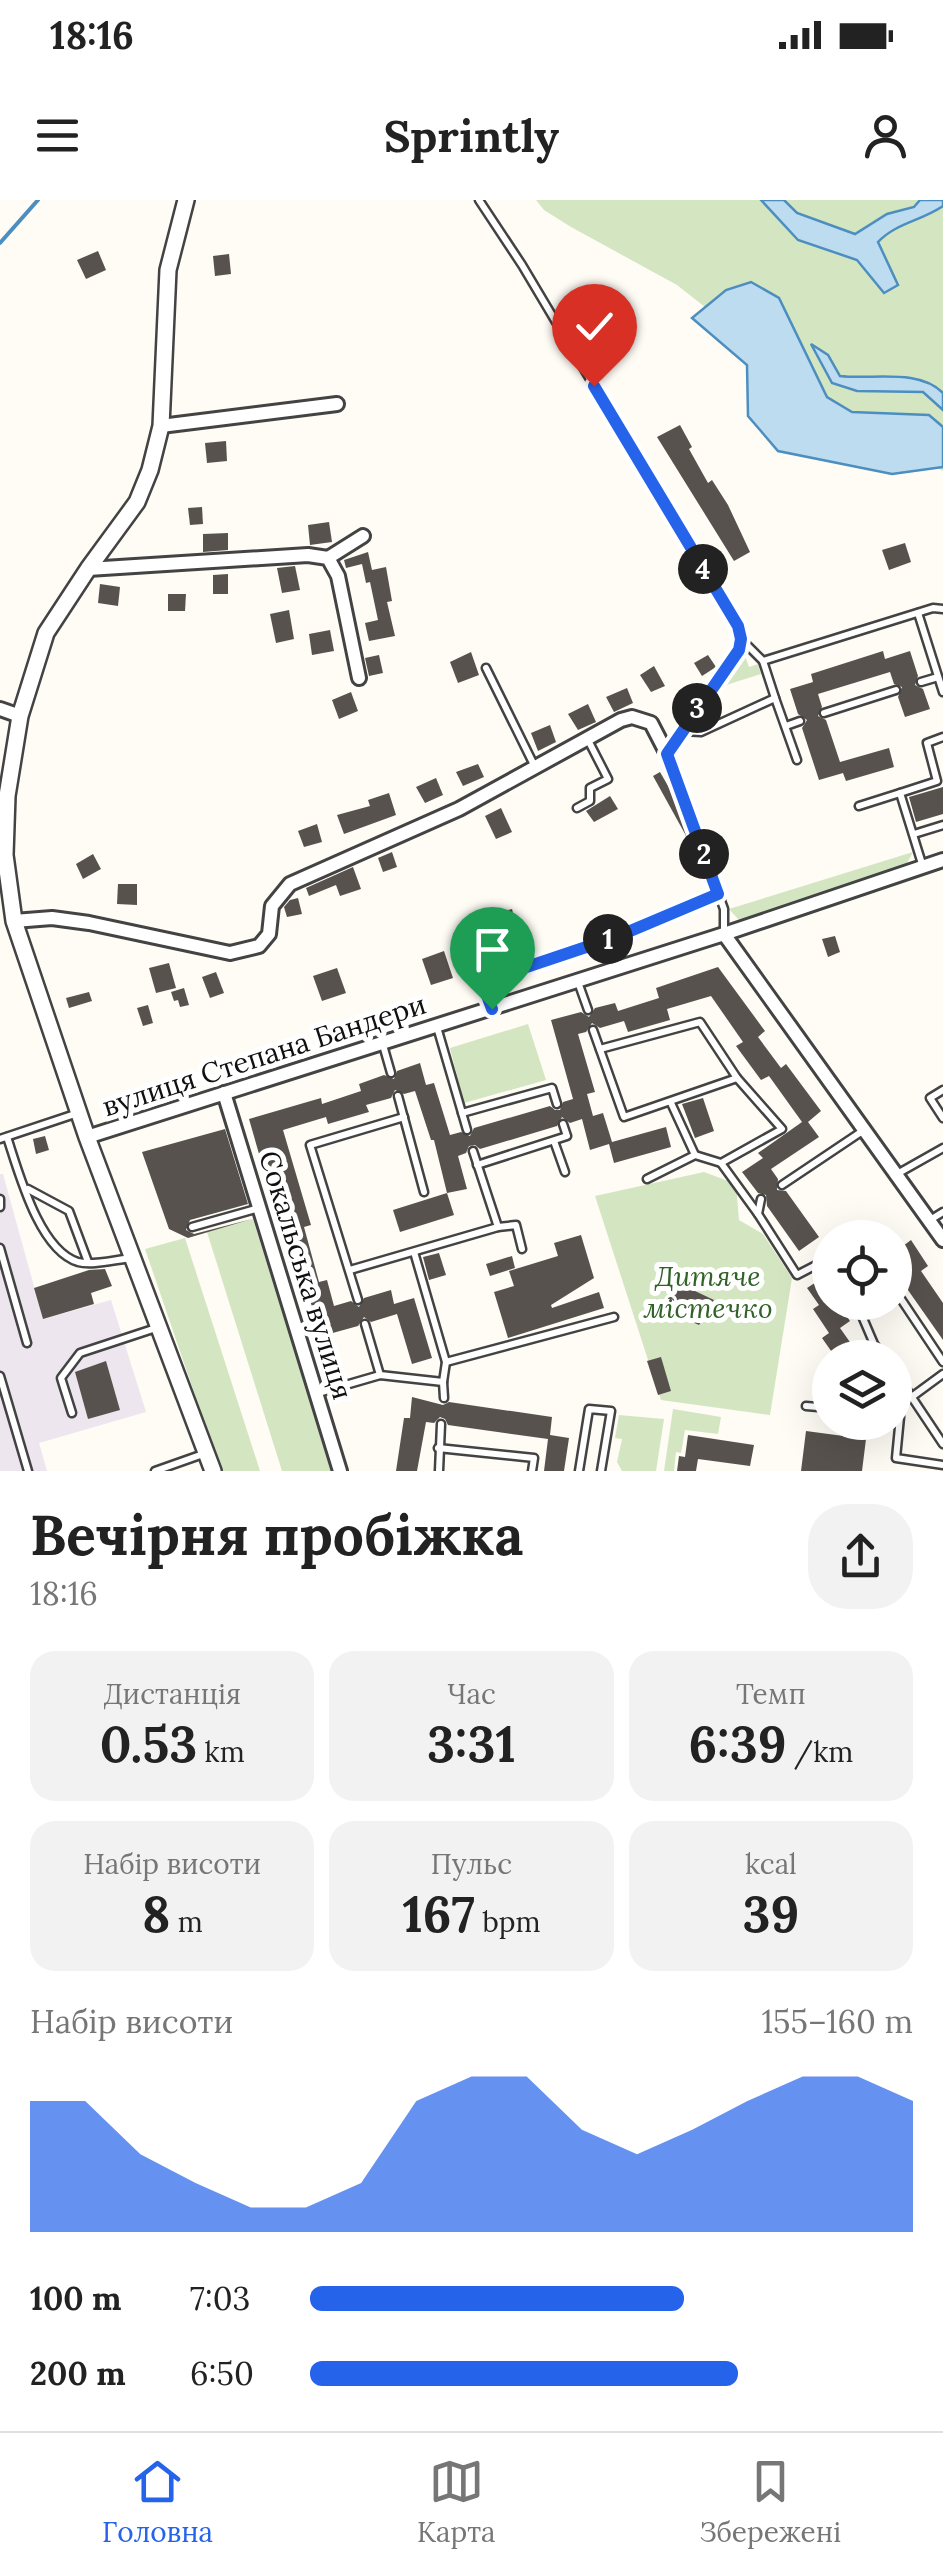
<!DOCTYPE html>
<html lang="uk">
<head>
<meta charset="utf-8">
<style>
  body { margin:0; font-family:Lora,serif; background:#f2f2f2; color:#222; height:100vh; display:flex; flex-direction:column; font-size:38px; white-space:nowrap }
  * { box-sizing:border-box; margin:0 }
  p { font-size:32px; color:#767676 }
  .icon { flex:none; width:55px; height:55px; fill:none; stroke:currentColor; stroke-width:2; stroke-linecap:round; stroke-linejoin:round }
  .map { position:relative; height:1271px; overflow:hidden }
  .panel { display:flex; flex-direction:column; background:#fff; flex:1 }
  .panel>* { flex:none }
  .controls { position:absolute; left:812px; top:1020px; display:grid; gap:20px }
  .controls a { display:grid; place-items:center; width:100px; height:100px; border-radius:50%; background:#fff; box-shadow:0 10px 40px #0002; font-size:50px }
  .pin { position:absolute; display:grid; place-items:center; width:85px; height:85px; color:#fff; margin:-102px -42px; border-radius:50% 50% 50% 0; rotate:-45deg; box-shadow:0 0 10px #0007 }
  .pin .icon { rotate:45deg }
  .km { position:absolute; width:50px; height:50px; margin:-25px; border-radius:50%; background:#222; color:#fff; font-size:28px; line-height:50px; text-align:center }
  .round { display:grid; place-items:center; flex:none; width:105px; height:105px; border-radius:40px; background:#f2f2f2 }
  .head { display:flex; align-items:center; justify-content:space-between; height:170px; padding:0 30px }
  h1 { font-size:55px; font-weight:800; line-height:75px }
  .figures { display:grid; grid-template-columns:repeat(3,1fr); gap:15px; height:170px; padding:10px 30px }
  .figures div { display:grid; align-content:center; border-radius:25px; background:#f2f2f2; text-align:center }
  .figures b { font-size:50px; font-weight:800 }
  .figures small { font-size:28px; font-weight:400 }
  .figures p { font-size:28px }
  .chart { height:280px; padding:20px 30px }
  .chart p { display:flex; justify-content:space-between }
  .chart svg { width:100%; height:180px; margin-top:10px; fill:#2563eb; opacity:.7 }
  ul { padding:0 30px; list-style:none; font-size:32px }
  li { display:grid; grid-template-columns:160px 120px 1fr; align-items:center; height:75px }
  li i { height:25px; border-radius:12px; background:#2563eb }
  .status { display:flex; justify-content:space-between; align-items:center; height:70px; padding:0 50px; background:#fff; direction:ltr }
  .status svg { height:28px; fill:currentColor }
  header { display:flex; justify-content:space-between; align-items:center; height:130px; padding:0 30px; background:#fff; font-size:45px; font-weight:800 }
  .tab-bar { display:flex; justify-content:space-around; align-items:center; height:140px; border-top:2px solid #e0e0e0; background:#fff; font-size:28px; color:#767676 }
  .tab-bar a { display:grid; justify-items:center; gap:5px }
  .tab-bar .selected { color:#2563eb }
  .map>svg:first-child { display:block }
</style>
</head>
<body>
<div class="status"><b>18:16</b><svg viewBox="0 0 49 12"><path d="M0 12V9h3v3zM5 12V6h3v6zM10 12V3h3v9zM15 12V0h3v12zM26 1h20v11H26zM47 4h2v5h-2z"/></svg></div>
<header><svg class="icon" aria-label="menu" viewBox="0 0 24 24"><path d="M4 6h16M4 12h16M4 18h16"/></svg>Sprintly<svg class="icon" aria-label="person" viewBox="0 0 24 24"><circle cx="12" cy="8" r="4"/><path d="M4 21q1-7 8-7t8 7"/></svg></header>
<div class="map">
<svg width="943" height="1271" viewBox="0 0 943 1271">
  <rect width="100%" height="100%" fill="#fefcf5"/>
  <!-- industrial -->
  <path fill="#ede6ee" d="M0 974H3L43 1119 111 1100 146 1212 39 1243 47 1271H0Z"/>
  <!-- green -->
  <g fill="#d3e6c1">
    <path d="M536 0H943V271L860 229 677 85 571 27 544 10Z"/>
    <path d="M745 456 749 467 758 464 761 474 726 485 730 468Z"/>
    <path d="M913 652 905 667 750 718 738 719 729 709Z"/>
    <path d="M528 824 546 880 464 903 450 848Z"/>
    <path d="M704 972 736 984 739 1020 763 1034 792 1078 770 1215 661 1200 595 996Z"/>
    <path d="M253 1019 332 1271H282L207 1032Z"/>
    <path d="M185 1038 260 1271H221L145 1049Z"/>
    <path d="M673 1209 721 1217 718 1234 685 1230 681 1253 676 1252 674 1271H664Z"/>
    <path d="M619 1215 664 1219 656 1271H622L617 1262 622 1239 615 1238Z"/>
  </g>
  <!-- water -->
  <g fill="#bedcf0" stroke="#4d8ec0" stroke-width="2.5">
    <path d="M761 0H784L797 13 855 34 887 14 914 7 920 0H943V6C921 21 896 23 878 42L898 85 884 93 857 60 798 40Z"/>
    <path d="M751 82 779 98 827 197 852 212 929 215 943 227V267L892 274 778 251 748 216 747 165 692 118 726 90Z"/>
    <path d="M811 144 828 155 840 176C872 180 918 168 943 193V210L923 192 857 191 832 183Z"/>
  </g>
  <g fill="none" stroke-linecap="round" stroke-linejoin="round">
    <!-- stream -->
    <path stroke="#4d8ec0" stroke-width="4" d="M0 43 38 0"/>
  </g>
  <!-- building -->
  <g fill="#58524e">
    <path d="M98 51 106 70 86 79 77 60Z"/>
    <path d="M229 54 231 74 215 76 213 56Z"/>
    <path d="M680 225 692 247 689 249 708 283 712 280 728 305 750 352 734 361 657 237Z"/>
    <path d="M226 241 227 261 207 263 205 243Z"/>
    <path d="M202 307 203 324 190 325 188 308Z"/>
    <path d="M329 322 332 342 310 345 308 325Z"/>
    <path d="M228 333V350L203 352V334Z"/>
    <path d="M905 343 911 362 889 370 882 350Z"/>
    <path d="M368 352 372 370 386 367 392 401 387 402 395 436 369 441 365 423 378 420 370 382 366 383 362 364 346 368 344 360Z"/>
    <path d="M295 366 300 390 282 393 277 368Z"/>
    <path d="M228 374V394H213V375Z"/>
    <path d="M100 384 120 387 118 406 98 403Z"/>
    <path d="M168 394H186L185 411H168Z"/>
    <path d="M289 410 294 439 276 443 270 414Z"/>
    <path d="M330 430 334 451 312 455 309 434Z"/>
    <path d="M883 451 885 459 910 451 918 476 915 485 923 489 930 509 905 517 898 497 902 487 894 484 890 472 818 494 822 507 818 516 826 520 840 562 889 548 894 567 846 581 843 573 819 580 802 528 807 520 798 514 790 489 813 482 811 474Z"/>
    <path d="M471 452 479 475 458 483 450 462Z"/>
    <path d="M379 455 383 473 369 476 365 458Z"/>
    <path d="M708 455 716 467 702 476 694 463Z"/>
    <path d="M654 466 665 486 651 492 640 475Z"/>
    <path d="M627 488 633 503 614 512 606 497Z"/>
    <path d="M351 492 358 511 339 519 332 500Z"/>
    <path d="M588 504 596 522 578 530 568 514Z"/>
    <path d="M550 525 556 542 538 551 531 533Z"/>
    <path d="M478 564 484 577 463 586 456 572Z"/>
    <path d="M660 572 679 605 692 641 690 643 653 576Z"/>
    <path d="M436 578 443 595 425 603 416 587Z"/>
    <path d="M943 587V614L916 622 909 597Z"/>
    <path d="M389 593 396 615 344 634 337 615 370 606 368 600Z"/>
    <path d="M610 596 618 609 594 622 586 611Z"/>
    <path d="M501 608 512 632 496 639 485 616Z"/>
    <path d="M317 624 322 642 304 647 298 631Z"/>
    <path d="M392 652 397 667 383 672 378 658Z"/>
    <path d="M93 654 101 669 83 679 76 664Z"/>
    <path d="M353 667 361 689 340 696 336 685 309 696 306 688Z"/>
    <path d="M118 684H137V705L117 704Z"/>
    <path d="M298 698 302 714 287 717 284 707 290 700Z"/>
    <path d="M512 709 518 734 476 745 470 720Z"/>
    <path d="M835 736 840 752 828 757 822 739Z"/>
    <path d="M444 751 453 778 431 785 422 759Z"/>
    <path d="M169 763 176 788 156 793 149 768Z"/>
    <path d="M718 767 765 831 758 837 781 868 786 864 821 911 808 922 819 937 771 969 778 979 777 990 786 991 819 1037 799 1051 767 1006 766 995 758 993 742 972 763 958 758 953 802 922 769 876 761 880 736 846 743 842 711 796 667 809 670 820 628 832 624 821 600 828 592 823 586 832 578 834 595 892 587 894 593 916 603 913 612 942 666 927 671 947 614 963 609 944 590 950 582 919 570 923 562 917 557 926 480 949 475 945 469 946 466 953 458 956 467 989 447 993 434 940H431L415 891 404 894 395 890 391 898 366 905 369 912 328 924 326 917 283 930 311 1025 304 1027 319 1082 327 1080 334 1106 351 1101 359 1107 364 1098 391 1090 394 1104 414 1098 432 1158 412 1164 397 1114 371 1122 364 1117 358 1126 329 1134 322 1111 314 1114 306 1086 300 1088 285 1034 290 1033 279 997 272 999 249 919 321 898 322 904 361 891 359 884 384 875 394 879 397 871 420 863 426 885 434 883 450 935 461 932 470 936 474 928 550 906 555 910H560L563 902 573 899 551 820 581 812 589 817 595 808 615 803 618 811 659 798 656 788Z"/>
    <path d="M337 768 346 793 322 801 313 776Z"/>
    <path d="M216 772 224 793 210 798 202 777Z"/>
    <path d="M184 788 189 805 180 807 178 800 174 801 171 792Z"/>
    <path d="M89 792 92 801 69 808 66 798Z"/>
    <path d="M148 805 153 823 143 826 137 808Z"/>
    <path d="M703 898 714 931 695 938 682 904Z"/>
    <path d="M225 929 248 1004 190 1020 186 1030 194 1034 252 1019 188 1038 169 1029 142 952Z"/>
    <path d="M45 936 49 950 36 954 33 939Z"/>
    <path d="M447 993 454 1015 400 1032 393 1010Z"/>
    <path d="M581 1035 594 1078 551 1105 552 1108 599 1092 604 1108 508 1138 494 1092 514 1086 509 1071 558 1056 554 1043Z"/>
    <path d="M911 1040 928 1066 921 1071 943 1103V1140L903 1083 911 1077 895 1052Z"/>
    <path d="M439 1053 446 1075 429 1080 423 1057Z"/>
    <path d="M512 1056 515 1068 490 1076 486 1064Z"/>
    <path d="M105 1069 112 1086 91 1093 94 1104 43 1119 34 1088 89 1070Z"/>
    <path d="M830 1073V1102H837L850 1121 840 1128 857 1152 849 1158H836L822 1138 829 1133 813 1109 819 1105 807 1088Z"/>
    <path d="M676 1082 714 1100 699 1125 663 1109Z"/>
    <path d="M661 1157 671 1191 658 1195 647 1161Z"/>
    <path d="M106 1161 120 1210 88 1219 75 1172Z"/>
    <path d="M412 1197 443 1205 449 1202 552 1217 550 1235 569 1238 564 1271H544L548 1239 448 1225 445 1219 440 1217 434 1223 426 1222 417 1271H396L404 1218H410Z"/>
    <path d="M806 1231 866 1239 862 1271H801Z"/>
    <path d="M688 1235 754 1245 750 1266 698 1259 696 1271H677L679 1256 685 1257Z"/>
  </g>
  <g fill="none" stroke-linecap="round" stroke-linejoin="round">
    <defs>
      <g id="service">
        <path d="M479 0 522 65 737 426 739 450 667 554 724 709V733"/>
        <path d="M918 413 943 492"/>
        <path d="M741 439 763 461"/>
        <path d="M486 468 535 567"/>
        <path d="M921 482 938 477"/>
        <path d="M775 498 797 560"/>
        <path d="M824 513 896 490"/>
        <path d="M786 526 800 521"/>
        <path d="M682 531 701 532 775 498 763 461 933 408 943 409"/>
        <path d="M859 606 900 593"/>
        <path d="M577 608 590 601V588L608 579 588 540"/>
        <path d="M914 634 943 625"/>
        <path d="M923 667 900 593 937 581 927 543 943 537"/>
        <path d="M578 782 588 810"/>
        <path d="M491 808 482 782 616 737 719 694"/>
        <path d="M437 827 467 930"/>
        <path d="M593 830 624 917 737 878"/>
        <path d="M383 845 391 873"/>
        <path d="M600 849 700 822 737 878 782 929 721 963"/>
        <path d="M943 890 930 898 943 918"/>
        <path d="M398 896 424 992"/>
        <path d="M671 903 695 955"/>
        <path d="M462 913 552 888 557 904"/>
        <path d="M7 937C19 973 39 1050 78 1062 93 1066 117 1059 133 1058"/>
        <path d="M0 939 78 913"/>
        <path d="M554 941 565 972"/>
        <path d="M477 965 567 936 563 924"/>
        <path d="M897 974 943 948"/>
        <path d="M647 979 695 955 721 963 758 1014"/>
        <path d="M782 985 864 930"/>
        <path d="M28 989 69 1011 88 1062"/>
        <path d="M0 999V1007"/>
        <path d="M761 999 758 1014 797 1075 826 1060 830 1066"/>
        <path d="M930 1020 943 1012"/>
        <path d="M192 1027 259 1008"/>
        <path d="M498 1027 516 1025 522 1049"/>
        <path d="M0 1048 27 1143"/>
        <path d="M414 1052 446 1162 443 1182"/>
        <path d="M350 1070 498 1027 473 951"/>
        <path d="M895 1090 943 1162"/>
        <path d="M358 1100 310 945 404 917"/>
        <path d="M856 1102 874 1144 884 1158"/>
        <path d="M365 1124 380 1175"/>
        <path d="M446 1162 614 1117"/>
        <path d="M895 1172 943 1244"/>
        <path d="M0 1176 28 1271"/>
        <path d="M318 1193 380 1175 443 1182 444 1198"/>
        <path d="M913 1196 943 1174"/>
        <path d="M806 1206 830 1208"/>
        <path d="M72 1213 61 1178 80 1153 159 1127"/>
        <path d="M895 1216 900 1217 896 1258 943 1265"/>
        <path d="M438 1248 534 1258 532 1271"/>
        <path d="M155 1271 206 1253"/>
        <path d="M439 1271 441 1224"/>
        <path d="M579 1271 589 1209 611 1211 601 1271"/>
      </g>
      <g id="minor">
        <path d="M161 226 337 204"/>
        <path d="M328 358 363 336"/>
        <path d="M88 369 308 355 328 358 338 376 359 478"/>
        <path d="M0 509 20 516"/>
        <path d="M14 721 52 718 89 723 230 753 259 746 269 734 272 706 290 684 459 609 621 520 632 517 651 523 667 554"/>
        <path d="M724 734 943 660"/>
        <path d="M224 893 340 1271"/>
        <path d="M87 937 724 734 943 1040"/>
      </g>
      <path id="tertiary" d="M186 0 168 70 161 226 150 270 137 302 88 369 46 433 20 516 7 596 5 655 14 721 87 937 213 1271"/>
    </defs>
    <!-- service casing -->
    <use href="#service" stroke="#434343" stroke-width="11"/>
    <!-- minor casing -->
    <use href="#minor" stroke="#434343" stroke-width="18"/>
    <!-- tertiary casing -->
    <use href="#tertiary" stroke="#434343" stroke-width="20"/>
    <!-- service -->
    <use href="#service" stroke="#fff" stroke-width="6"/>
    <!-- minor -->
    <use href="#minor" stroke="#fff" stroke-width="12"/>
    <!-- tertiary -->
    <use href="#tertiary" stroke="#fff" stroke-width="15"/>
  </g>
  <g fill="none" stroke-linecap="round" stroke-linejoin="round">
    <defs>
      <path id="route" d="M492 809 482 782 616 737 718 694 667 554 739 450 741 439 738 426 594 186"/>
    </defs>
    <!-- route casing -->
    <use href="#route" stroke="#fff" stroke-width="20"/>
    <!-- route -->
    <use href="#route" stroke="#2563eb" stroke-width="12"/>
  </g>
  <g text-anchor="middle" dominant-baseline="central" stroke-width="10" stroke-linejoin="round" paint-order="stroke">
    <!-- street labels -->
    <g font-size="28" fill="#101010" stroke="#fff">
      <text transform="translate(264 855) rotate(-18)">вулиця Степана Бандери</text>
      <text transform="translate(306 1075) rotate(73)">Сокальська вулиця</text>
    </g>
    <!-- park labels -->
    <g font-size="28" font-style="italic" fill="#316227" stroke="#fff">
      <text x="708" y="1076">Дитяче<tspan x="708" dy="32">містечко</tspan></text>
    </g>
  </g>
</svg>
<div class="controls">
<a><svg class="icon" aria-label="locate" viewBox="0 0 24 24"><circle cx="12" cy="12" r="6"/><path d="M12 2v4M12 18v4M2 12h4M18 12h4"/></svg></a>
<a><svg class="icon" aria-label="layers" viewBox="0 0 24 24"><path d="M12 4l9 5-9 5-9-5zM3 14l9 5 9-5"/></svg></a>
</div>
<div class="pin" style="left:492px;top:809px;background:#1e9e55"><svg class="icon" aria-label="arrive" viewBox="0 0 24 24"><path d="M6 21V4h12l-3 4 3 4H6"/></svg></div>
<div class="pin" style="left:594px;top:186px;background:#d93025"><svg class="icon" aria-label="check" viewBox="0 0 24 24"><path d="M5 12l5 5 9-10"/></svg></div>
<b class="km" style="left:608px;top:739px">1</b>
<b class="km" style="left:704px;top:654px">2</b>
<b class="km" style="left:697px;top:508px">3</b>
<b class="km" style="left:703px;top:369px">4</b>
</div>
<section class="panel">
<div class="head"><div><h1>Вечірня пробіжка</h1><p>18:16</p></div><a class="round"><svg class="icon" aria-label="share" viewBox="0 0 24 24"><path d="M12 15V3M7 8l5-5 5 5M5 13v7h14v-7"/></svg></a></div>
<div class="figures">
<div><p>Дистанція</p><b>0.53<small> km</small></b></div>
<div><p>Час</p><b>3:31</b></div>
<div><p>Темп</p><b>6:39<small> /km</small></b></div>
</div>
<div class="figures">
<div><p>Набір висоти</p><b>8<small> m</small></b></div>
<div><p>Пульс</p><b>167<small> bpm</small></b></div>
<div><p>kcal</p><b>39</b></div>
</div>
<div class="chart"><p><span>Набір висоти</span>155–160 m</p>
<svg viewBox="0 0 160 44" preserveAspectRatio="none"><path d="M0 44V12L10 12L20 25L30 32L40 38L50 38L60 32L70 12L80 6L90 6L100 19L110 25L120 19L130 12L140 6L150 6L160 12V44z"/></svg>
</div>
<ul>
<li><b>100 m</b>7:03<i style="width:62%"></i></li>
<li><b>200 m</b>6:50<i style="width:71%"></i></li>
</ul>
</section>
<nav class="tab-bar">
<a class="selected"><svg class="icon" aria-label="home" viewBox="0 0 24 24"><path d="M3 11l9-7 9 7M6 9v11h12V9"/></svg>Головна</a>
<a><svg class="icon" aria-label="map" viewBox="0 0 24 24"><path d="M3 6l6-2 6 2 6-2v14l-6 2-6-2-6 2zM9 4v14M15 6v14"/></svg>Карта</a>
<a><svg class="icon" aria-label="saved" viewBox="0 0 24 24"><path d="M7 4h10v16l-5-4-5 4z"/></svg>Збережені</a>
</nav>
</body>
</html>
